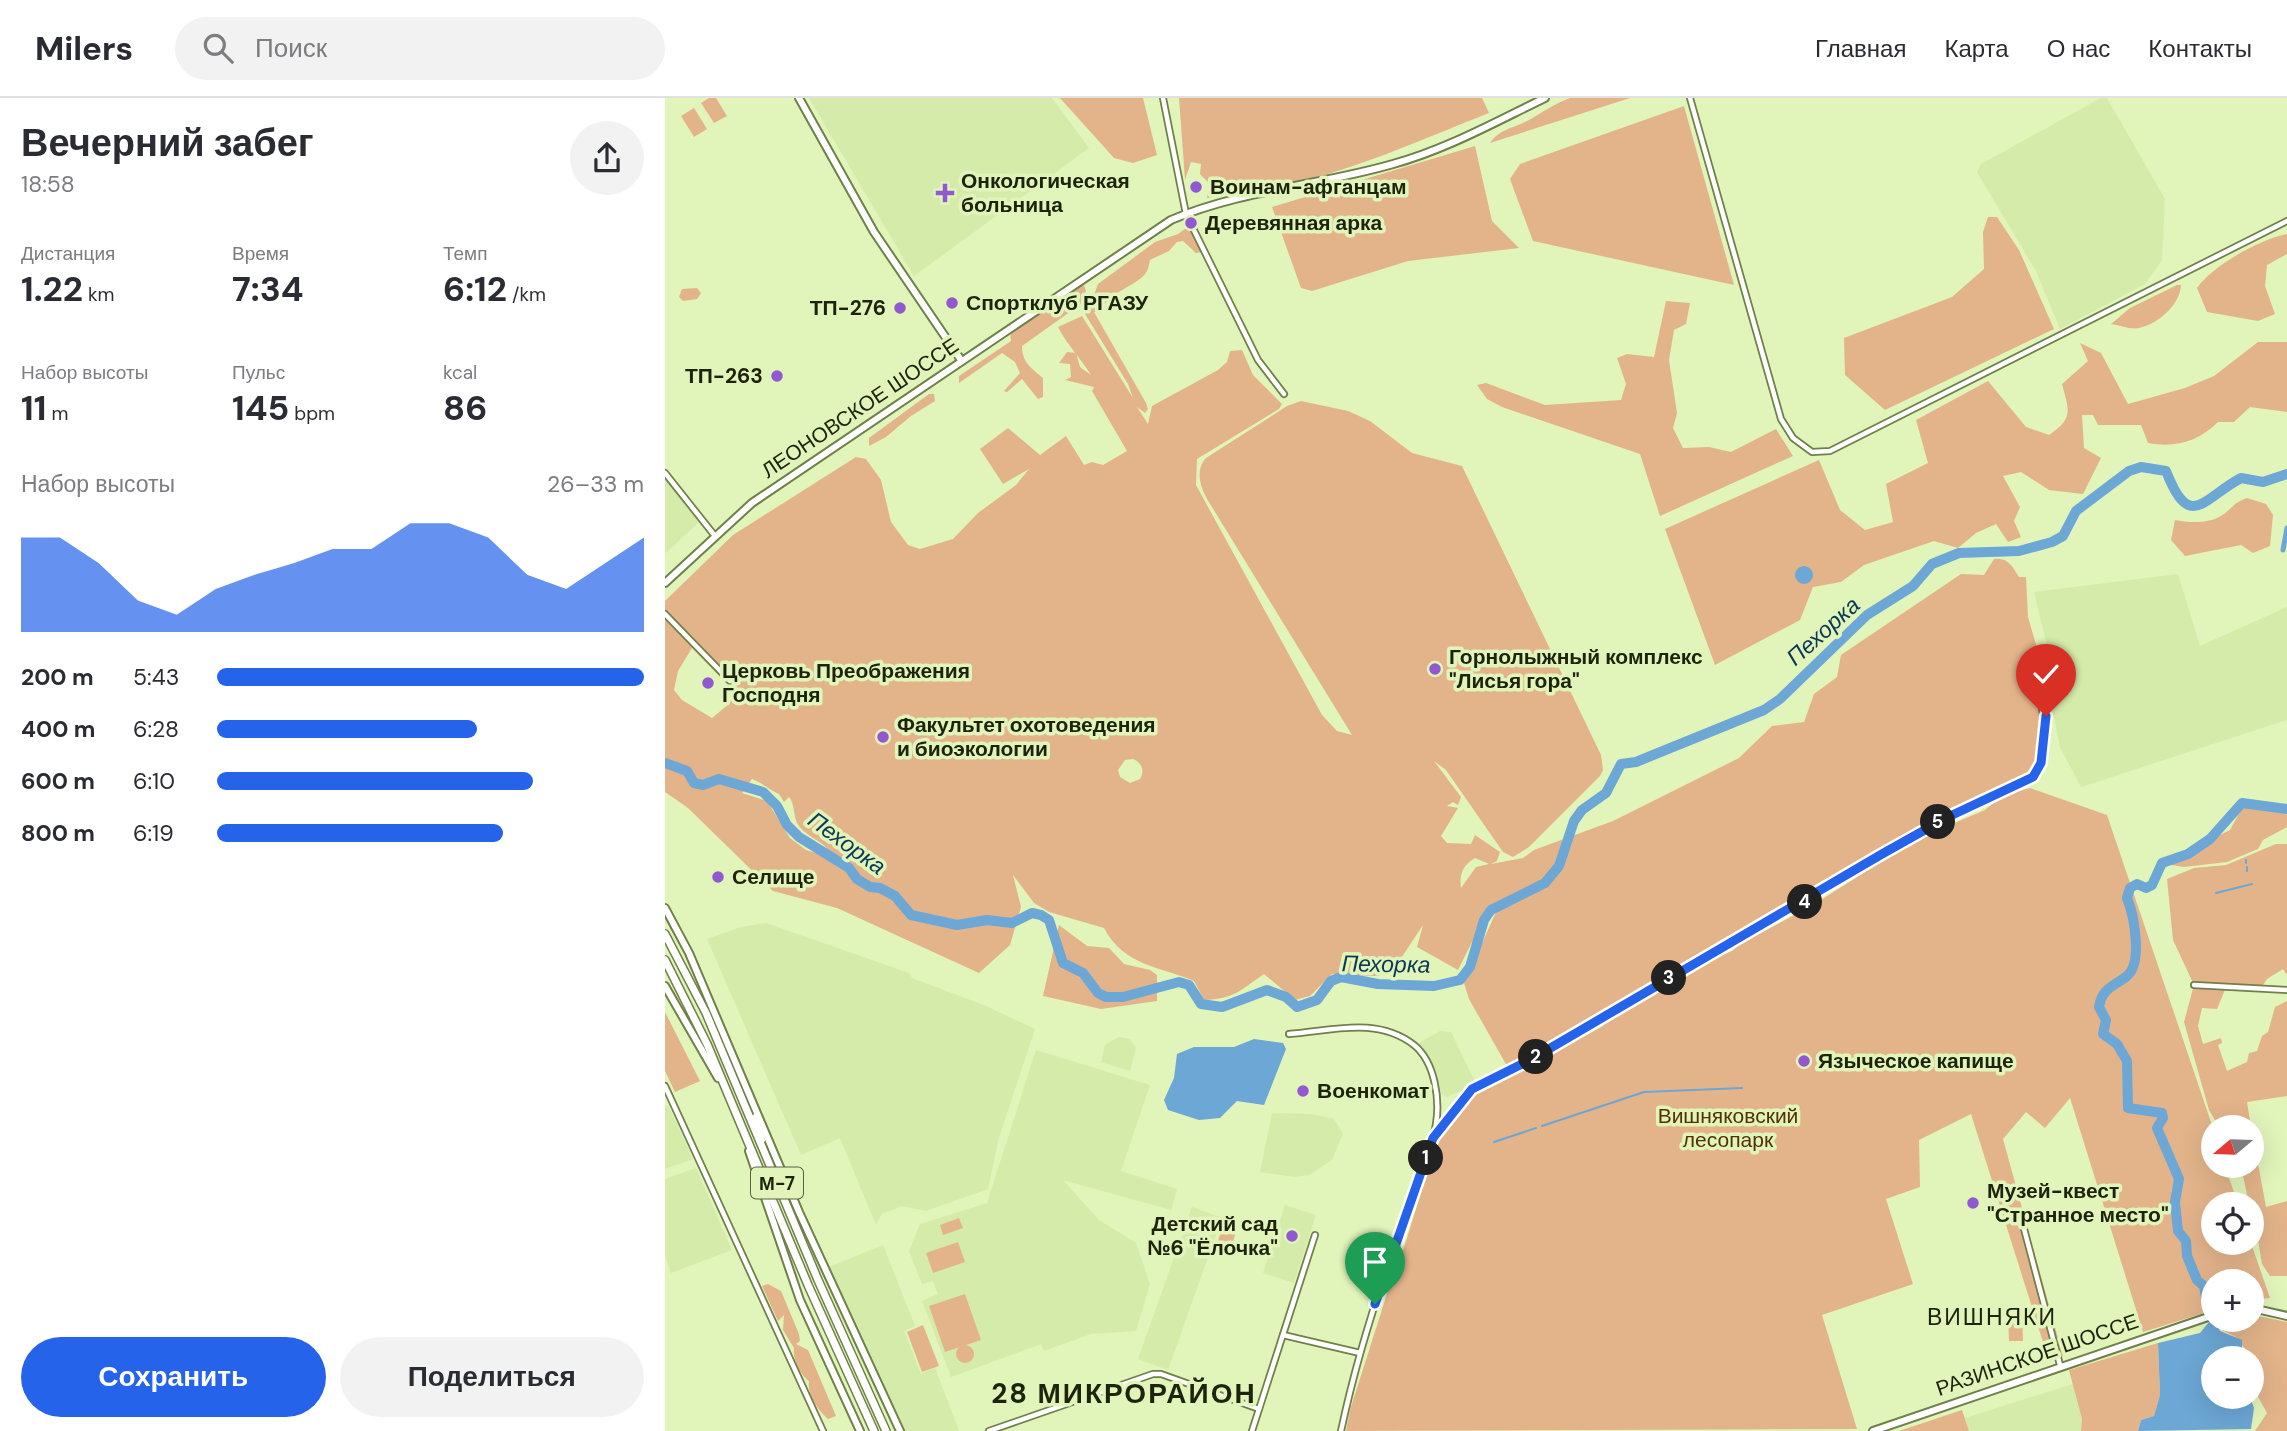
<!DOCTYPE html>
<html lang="ru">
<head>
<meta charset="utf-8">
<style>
  body { margin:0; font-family:"DM Sans",sans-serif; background:#f2f2f3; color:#2b2b33; height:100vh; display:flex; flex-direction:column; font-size:26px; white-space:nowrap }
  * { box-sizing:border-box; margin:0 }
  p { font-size:23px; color:#7c7c81 }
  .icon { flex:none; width:38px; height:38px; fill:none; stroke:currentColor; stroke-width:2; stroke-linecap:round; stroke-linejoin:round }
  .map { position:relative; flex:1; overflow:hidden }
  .side { display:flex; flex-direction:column; background:#fff; width:665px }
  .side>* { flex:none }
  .needle { width:46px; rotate:251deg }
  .buttons { position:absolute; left:1536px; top:1017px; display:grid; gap:14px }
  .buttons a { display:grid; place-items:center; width:63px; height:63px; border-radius:50%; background:#fff; box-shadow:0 7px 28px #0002; font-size:35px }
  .pin { position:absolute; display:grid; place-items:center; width:60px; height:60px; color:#fff; margin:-72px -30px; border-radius:50% 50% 50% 0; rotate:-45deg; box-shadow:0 0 7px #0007 }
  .pin .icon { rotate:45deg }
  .km { position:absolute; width:35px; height:35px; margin:-18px; border-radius:50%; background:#222; color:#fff; font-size:19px; line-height:35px; text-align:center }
  .round { display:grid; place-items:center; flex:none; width:74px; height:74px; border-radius:37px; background:#f2f2f3 }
  .headline { display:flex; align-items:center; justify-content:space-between; height:119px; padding:0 21px }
  h1 { font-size:38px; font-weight:700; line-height:52px }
  .stats { display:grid; grid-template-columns:repeat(3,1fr); gap:10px; height:119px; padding:7px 21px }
  .stats div { display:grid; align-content:center }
  .stats b { font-size:35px; font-weight:700 }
  .stats small { font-size:19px; font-weight:400 }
  .stats p { font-size:19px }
  .chart { height:196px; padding:14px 21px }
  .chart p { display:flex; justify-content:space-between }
  .chart svg { width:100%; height:126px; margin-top:7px; fill:#2563eb; opacity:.7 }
  .button { display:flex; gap:14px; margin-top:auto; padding:14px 21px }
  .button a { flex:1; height:80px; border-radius:42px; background:#2563eb; color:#fff; font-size:28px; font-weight:700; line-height:80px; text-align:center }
  .button a+a { background:#f2f2f3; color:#2b2b33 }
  ul { padding:0 21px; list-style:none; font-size:23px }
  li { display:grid; grid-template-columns:112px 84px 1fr; align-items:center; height:52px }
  li i { height:18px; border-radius:9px; background:#2563eb }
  header { display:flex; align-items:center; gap:42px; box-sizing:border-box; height:98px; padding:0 35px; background:#fff; border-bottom:2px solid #e1e1e2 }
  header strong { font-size:33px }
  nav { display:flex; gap:38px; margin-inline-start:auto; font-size:24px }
  .search { width:490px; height:63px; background:#f2f2f3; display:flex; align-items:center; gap:18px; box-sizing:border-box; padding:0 24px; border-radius:38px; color:#7c7c81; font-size:26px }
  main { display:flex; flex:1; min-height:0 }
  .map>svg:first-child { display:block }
</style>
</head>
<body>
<header>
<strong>Milers</strong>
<div class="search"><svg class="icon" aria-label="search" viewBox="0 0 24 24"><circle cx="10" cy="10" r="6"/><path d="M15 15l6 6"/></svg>Поиск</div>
<nav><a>Главная</a><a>Карта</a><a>О нас</a><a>Контакты</a></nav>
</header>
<main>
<section class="side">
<div class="headline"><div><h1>Вечерний забег</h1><p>18:58</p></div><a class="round"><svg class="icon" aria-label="share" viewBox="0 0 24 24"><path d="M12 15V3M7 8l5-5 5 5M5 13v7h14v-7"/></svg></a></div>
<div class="stats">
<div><p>Дистанция</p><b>1.22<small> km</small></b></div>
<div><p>Время</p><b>7:34</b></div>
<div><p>Темп</p><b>6:12<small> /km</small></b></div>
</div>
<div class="stats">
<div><p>Набор высоты</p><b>11<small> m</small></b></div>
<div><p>Пульс</p><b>145<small> bpm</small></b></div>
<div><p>kcal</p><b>86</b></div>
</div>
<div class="chart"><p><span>Набор высоты</span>26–33 m</p>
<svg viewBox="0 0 160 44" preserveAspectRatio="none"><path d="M0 44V11L10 11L20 20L30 33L40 38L50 29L60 24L70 20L80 15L90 15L100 6L110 6L120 11L130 24L140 29L150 20L160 11V44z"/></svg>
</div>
<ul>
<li><b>200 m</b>5:43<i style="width:100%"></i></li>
<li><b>400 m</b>6:28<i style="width:61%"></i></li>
<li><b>600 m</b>6:10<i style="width:74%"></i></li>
<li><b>800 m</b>6:19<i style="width:67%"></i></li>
</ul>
<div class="button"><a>Сохранить</a><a>Поделиться</a></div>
</section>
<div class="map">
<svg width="1622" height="1333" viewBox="0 0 1622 1333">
  <rect width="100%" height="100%" fill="#e1f4ba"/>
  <!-- built -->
  <g fill="#d5eba9">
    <path d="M144 0H387L424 50 249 178Z"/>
    <path d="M1436 0H1442L1500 101 1497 162 1480 186 1395 231 1371 173 1312 74 1316 66Z"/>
    <path d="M0 379 35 423 0 456Z"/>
    <path d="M1513 476 1535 548 1622 509V622L1416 689 1395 649 1379 571 1384 556 1369 494Z"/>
    <path d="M101 825 244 875 247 880 321 908 370 931 333 1043 323 1091 261 1113 237 1108 217 1116 211 1127 175 1040 136 1057 42 841 76 829Z"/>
    <path d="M775 933 786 934 811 986 782 999 777 996 754 945Z"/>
    <path d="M454 939 465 941 471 950 465 973 436 964 440 947Z"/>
    <path d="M371 952 485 987 456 1073 512 1091 506 1112 398 1082 434 1122 471 1145 485 1186 471 1233 426 1236 379 1253 376 1246 286 1279 257 1203 273 1196 268 1183 257 1186 244 1153 255 1126 322 1105Z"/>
    <path d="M3 1007 28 1061 0 1071V1008Z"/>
    <path d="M607 1015 647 1016 669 1021 678 1036 667 1062 644 1077 630 1079 595 1074Z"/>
    <path d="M31 1070 67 1152 6 1175 0 1158V1081Z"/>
    <path d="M620 1107 651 1117 629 1185 598 1175Z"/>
    <path d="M527 1109 557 1120 503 1272 473 1261Z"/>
    <path d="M218 1147 250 1228 239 1233 256 1276 270 1270 294 1333H240L164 1169Z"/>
    <path d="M1408 1286 1417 1321 1416 1333H1304L1300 1320Z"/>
  </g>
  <!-- green -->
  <g fill="#e3b48a" fill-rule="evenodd">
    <path d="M44 0H51L62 18 49 25 36 5Z"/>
    <path d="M395 0H478L492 57 468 65 449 60Z"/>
    <path d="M514 0H817L824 15C755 42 684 75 611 89 589 94 565 96 542 100L545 86 535 76 536 66 526 64 520 82Z"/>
    <path d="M905 0H965L825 45C836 30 848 31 864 22 878 14 889 6 905 0Z"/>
    <path d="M1019 8 1069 187 868 143 845 81 855 66Z"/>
    <path d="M29 10 42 31 29 39 16 18Z"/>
    <path d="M810 48 827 123 854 150 743 163 647 193 636 190 607 109Z"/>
    <path d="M1323 119H1332L1354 152 1389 231 1220 312 1180 277 1179 240 1287 199 1319 171 1318 134Z"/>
    <path d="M524 128 537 154 531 155 518 143 512 144 504 153 485 162C484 165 484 169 482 173 474 188 443 193 436 213L429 214 481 305 483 311 480 315 472 309 483 326 487 308 553 272 562 264 565 253 577 252 588 277 617 306 614 311 532 361 531 387 657 617 672 633 687 637 542 401C535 388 530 372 541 360L622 308 636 303 683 313 705 323 747 355 797 368 936 657 938 672 935 678 864 749 848 759 838 754 781 672 769 663 796 699 793 707 788 704 782 708 793 710 776 738 782 745 806 746 810 737 835 754 832 763 826 766 858 760 869 752 948 723 1074 660 1107 628 1139 624 1149 596 1172 579 1176 557 1296 476 1319 477 1329 461C1343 459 1347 468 1354 479H1361L1363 519 1372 550 1367 584C1382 609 1384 651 1367 676L1262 722 1258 729 1221 747 1175 780 1152 786 1120 809 842 968 804 901 799 885 837 801 825 808 793 872 752 849 758 827 727 874 710 878 667 876 645 898 630 902 599 876C575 892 570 901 539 902L529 883C494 868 459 868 439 830L384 814 369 805 348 777 356 809 345 847 314 875 172 810 108 793 23 710 0 694V503L68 437 191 359 201 361 216 382 226 424 243 447 255 451 288 441 313 415 351 387 364 371 338 386 315 351 343 330 375 357 401 338 419 367 427 364 438 367 462 353 427 293 429 289 400 282 406 279 405 266 394 265 402 254 411 255 415 269 426 277C415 259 402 247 393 229L417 218 468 300 463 286 420 216 419 205 425 208 433 186 490 144 513 136ZM27 550 63 587 68 596 65 605 47 620 17 602 9 592 13 573ZM468 661C477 665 480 672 475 681L465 685 455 679 453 672 460 662ZM87 681C96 684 105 692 114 696L119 704 124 699C130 706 128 716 132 725 138 736 152 741 162 750L160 757 141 752 125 740 102 703 77 695ZM810 760 824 766 811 769 796 790C794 776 798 767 810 760Z"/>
    <path d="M1622 136V156L1602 167 1600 188 1610 216 1593 223 1542 214 1532 190C1547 168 1595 141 1622 136Z"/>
    <path d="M414 185H418L421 193 416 206 357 248C357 264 366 270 378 280V299L373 301 357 281 342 294 339 293 355 275 350 264 337 255 294 285V278L346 243 345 233Z"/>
    <path d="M1512 187H1516C1515 207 1493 226 1474 230 1466 232 1454 227 1446 226L1465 210Z"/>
    <path d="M32 190 36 195 32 201 18 203 14 199 17 191Z"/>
    <path d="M1001 203 1025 205 1021 226 1009 232 1004 262 1012 315 1008 330 1018 350 1044 349 1066 354 1111 331 1128 358 995 418 975 356 837 309 822 301 812 287 821 285 880 307 956 302 961 286 952 260 962 256 989 259Z"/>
    <path d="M1593 244H1622V314L1585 309 1569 324H1553C1533 344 1510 350 1483 345L1476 327H1433L1428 317H1417L1419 350 1436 360 1418 396 1384 392 1356 374 1338 378 1355 409 1349 423 1356 439 1343 444 1331 426 1311 435 1293 450 1269 443 1199 467 1176 484 1148 489 1135 522 1050 567 1000 431 1154 362 1175 412 1200 432 1228 424 1221 386 1263 365 1251 322 1323 283 1361 329 1384 337C1409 320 1404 313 1397 286L1423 263 1415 245 1436 255 1463 306 1520 290 1549 278Z"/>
    <path d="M264 296H269L270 303 246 318 221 339 204 348V340Z"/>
    <path d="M1582 400 1601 406 1608 417 1605 448 1588 455 1576 447 1520 458 1506 442 1510 422C1525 425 1546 426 1559 416 1568 409 1570 404 1582 400Z"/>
    <path d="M1365 690 1442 717 1549 1033V1068H1560L1573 1106H1549V1144L1586 1145 1605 1200 1587 1202V1183H1549V1212L1478 1234 1405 1000 1380 1030 1361 1014 1338 1041 1398 1258 1384 1263 1306 1016 1254 1042 1255 1089 1221 1101 1248 1186 1157 1217 1192 1331 681 1333 685 1312 729 1174 732 1172 769 1053 778 1033 807 998 938 928 940 921 1020 880 1036 865 1067 853 1075 846 1148 807 1252 741 1320 712 1337 698Z"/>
    <path d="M1578 708 1618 712 1622 717V729L1598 742 1593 751 1562 764 1519 769 1506 767 1509 760 1565 732Z"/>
    <path d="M1611 746H1622V877L1618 871 1602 881 1598 887H1562L1552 911 1537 910 1533 928 1538 946 1556 940 1557 945 1553 947 1562 973 1582 964 1584 955 1592 953 1597 938 1603 934 1610 909 1622 903V998L1582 1004 1586 1029H1554L1544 1012 1519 924 1529 887 1508 842 1502 781 1529 770 1561 767Z"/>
    <path d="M394 827 422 848 444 850 459 866 485 872 492 877V903L436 911 378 898Z"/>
    <path d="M0 914 35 983 10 994 0 973Z"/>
    <path d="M1587 1033 1601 1109 1622 1103V1178H1605L1597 1166 1587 1106H1584L1576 1068H1587Z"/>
    <path d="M294 1120 298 1130 278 1137 275 1127Z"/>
    <path d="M559 1123 573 1127 564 1157 550 1153Z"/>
    <path d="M293 1144 300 1164 268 1175 261 1155Z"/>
    <path d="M103 1186 116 1193 134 1236 135 1243 131 1246 143 1252 171 1318 163 1321C153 1312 142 1297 144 1283 136 1278 127 1260 129 1250L118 1232 119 1217 113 1223 97 1188Z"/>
    <path d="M300 1196 316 1242 280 1254 264 1208Z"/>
    <path d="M1357 1214 1358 1243H1344L1343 1215Z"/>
    <path d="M1588 1217 1622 1224V1333H1590L1602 1315 1587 1288V1260L1571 1239 1557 1232 1556 1222H1587Z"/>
    <path d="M258 1227 274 1268 257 1274 242 1234Z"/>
    <path d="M1493 1245 1495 1297 1489 1318 1476 1322 1473 1333H1416L1417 1321 1404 1272Z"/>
    <circle cx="300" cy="1256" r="9"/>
    <path d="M1297 1312 1304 1333H1234Z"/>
  </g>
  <!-- water -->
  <g fill="#6ca7d5">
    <circle cx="1139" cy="477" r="9"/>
    <path d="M589 941 618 945 621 951 599 1007 572 1003 555 1020 534 1022 503 1012 499 1002 509 980 512 956 529 949H569Z"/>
    <path d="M1551 1222 1555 1233 1577 1242V1260H1549V1298L1585 1299 1589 1310 1586 1331 1473 1333 1476 1322 1489 1318 1495 1297 1493 1245 1535 1235 1544 1224Z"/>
  </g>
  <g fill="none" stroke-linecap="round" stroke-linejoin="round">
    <!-- stream -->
    <g stroke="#6ca7d5" stroke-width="2">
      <path d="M1581 762V765"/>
      <path d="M1582 769V773"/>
      <path d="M1551 795 1587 786"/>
      <path d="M877 1028 979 994 1077 990"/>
      <path d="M829 1044 871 1030"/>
    </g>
    <!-- canal -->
    <path stroke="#6ca7d5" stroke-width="5" d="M1618 452 1622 430"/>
    <!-- river -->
    <g stroke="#6ca7d5" stroke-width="10">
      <path d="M0 665 22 673 29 685 38 687 54 681 98 694 112 708 122 727 134 739 184 770 192 781 205 789 215 790 230 798 246 817 292 827 322 822 347 825 367 815 376 817 384 822 398 865 418 875 433 895 441 899H458L514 884 524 887 536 906 557 909 602 892 621 899 632 909 652 902 666 883 676 879 713 886 769 888 795 882 805 869 819 822 826 812 880 785 894 768 909 723 917 712 941 695 956 666 971 664 1099 612 1115 601 1202 517 1248 488 1267 466 1294 455 1354 453 1387 444 1398 438 1411 413 1464 373 1476 369 1501 373C1525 434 1537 401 1576 380L1598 384 1622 376"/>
      <path d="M1543 1212 1539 1188 1532 1182 1522 1158 1521 1143 1513 1133 1510 1104 1514 1081 1492 1030 1498 1020 1497 1015 1463 1010 1462 963 1452 946 1438 936 1441 922 1434 909C1437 890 1448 889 1462 878 1478 865 1469 817 1462 800L1465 790 1472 786 1481 790 1487 787 1497 765 1523 756 1545 741 1577 705 1622 711"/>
    </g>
    <defs>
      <g id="street">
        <path d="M498 0 521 116 593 262 619 296"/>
        <path d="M1025 0 1116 321 1128 340 1147 354 1165 353 1622 123"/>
        <path d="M0 375 50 438"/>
        <path d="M0 516 65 583"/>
        <path d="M1529 887 1622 892"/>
        <path d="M624 936C666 933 712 918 749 947 770 964 775 1001 771 1026 764 1069 742 1112 728 1153 707 1212 689 1272 676 1333"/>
        <path d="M0 988 158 1333"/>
        <path d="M768 1040 807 991 865 963 1217 756 1283 719 1368 679C1396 632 1363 593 1376 557L1385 554"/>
        <path d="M1358 1127 1395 1267"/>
        <path d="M618 1237 695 1255"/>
        <path d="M324 1333 488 1276H496L594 1311"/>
        <path d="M587 1333 650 1137"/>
      </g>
      <g id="secondary">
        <path d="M134 0 209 134 296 262"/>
        <path d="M0 485 87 405 506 122C576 92 656 87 728 66 782 51 830 24 880 0"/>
        <path d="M0 888 53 980"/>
        <path d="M1587 1210 1622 1218"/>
        <path d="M1208 1333 1549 1217"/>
      </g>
      <g id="primary">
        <path d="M0 810 24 855 134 1114 235 1333"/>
        <path d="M90 1019 97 1042"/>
        <path d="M84 1053 135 1202 195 1333"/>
      </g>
      <g id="highway">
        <path d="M0 836 41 915 153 1182 221 1333"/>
        <path d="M0 862 42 946 143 1187 209 1333"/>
      </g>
    </defs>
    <!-- street casing -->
    <use href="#street" stroke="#6f804a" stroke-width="8"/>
    <!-- secondary casing -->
    <use href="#secondary" stroke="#6f804a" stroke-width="10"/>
    <!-- primary casing -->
    <use href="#primary" stroke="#6f804a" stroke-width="10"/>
    <!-- highway casing -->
    <use href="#highway" stroke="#6f804a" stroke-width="10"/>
    <!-- street -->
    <use href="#street" stroke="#fff" stroke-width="4.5"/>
    <!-- secondary -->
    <use href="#secondary" stroke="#fff" stroke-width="6"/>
    <!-- primary -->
    <use href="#primary" stroke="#fff" stroke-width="6"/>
    <!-- highway -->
    <use href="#highway" stroke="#fff" stroke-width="7"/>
  </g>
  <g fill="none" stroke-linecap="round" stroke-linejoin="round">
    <defs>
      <path id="route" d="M710 1206 768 1040 807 991 865 962 1217 756 1283 719 1368 679 1376 665 1381 618"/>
    </defs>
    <!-- route casing -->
    <use href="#route" stroke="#fff" stroke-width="14"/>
    <!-- route -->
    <use href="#route" stroke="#2563eb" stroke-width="9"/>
  </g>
  <!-- markers -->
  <g fill="#9158d0" stroke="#e1f4ba" stroke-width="2.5">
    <circle cx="531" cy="89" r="7"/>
    <path d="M276.5 84.5h7v7h7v7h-7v7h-7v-7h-7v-7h7z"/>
    <circle cx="526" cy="125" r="7"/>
    <circle cx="287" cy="205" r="7"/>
    <circle cx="235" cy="210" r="7"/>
    <circle cx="112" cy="278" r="7"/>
    <circle cx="770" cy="571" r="7"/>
    <circle cx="43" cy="585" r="7"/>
    <circle cx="218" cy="639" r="7"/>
    <circle cx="53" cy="779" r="7"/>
    <circle cx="1139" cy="963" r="7"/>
    <circle cx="638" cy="993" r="7"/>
    <circle cx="1308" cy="1105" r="7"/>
    <circle cx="627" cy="1138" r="7"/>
  </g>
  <g text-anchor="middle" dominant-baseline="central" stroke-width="7" stroke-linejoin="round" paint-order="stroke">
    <!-- shield labels -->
    <rect fill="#e1f4ba" stroke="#586241" stroke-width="2" x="86" y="1069.5" width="52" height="31" rx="5"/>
    <g font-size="19" font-weight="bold" fill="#1d230d">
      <text x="112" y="1085">М-7</text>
    </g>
    <!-- poi labels -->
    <g font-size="21" font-weight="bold" fill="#1d230d" stroke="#e1f4ba" text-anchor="start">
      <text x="296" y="83">Онкологическая<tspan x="296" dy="24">больница</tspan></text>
      <text x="545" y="89">Воинам-афганцам</text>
      <text x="540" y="125">Деревянная арка</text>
      <text x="301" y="205">Спортклуб РГАЗУ</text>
      <text x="221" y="210" text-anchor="end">ТП-276</text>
      <text x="98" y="278" text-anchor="end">ТП-263</text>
      <text x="784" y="559">Горнолыжный комплекс<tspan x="784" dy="24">"Лисья гора"</tspan></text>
      <text x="57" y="573">Церковь Преображения<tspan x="57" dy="24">Господня</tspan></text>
      <text x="232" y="627">Факультет охотоведения<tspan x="232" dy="24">и биоэкологии</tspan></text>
      <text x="67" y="779">Селище</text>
      <text x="1153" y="963">Языческое капище</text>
      <text x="652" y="993">Военкомат</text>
      <text x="1322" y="1093">Музей-квест<tspan x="1322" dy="24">"Странное место"</tspan></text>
      <text x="613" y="1126" text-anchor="end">Детский сад<tspan x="613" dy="24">№6 "Ёлочка"</tspan></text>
    </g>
    <!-- street labels -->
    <g font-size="21" fill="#1d230d" stroke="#e1f4ba">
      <text transform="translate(195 310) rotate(-34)">ЛЕОНОВСКОЕ ШОССЕ</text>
      <text transform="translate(1372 1257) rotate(-19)">РАЗИНСКОЕ ШОССЕ</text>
    </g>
    <!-- park labels -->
    <g font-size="21" fill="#543008" stroke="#e1f4ba">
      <text x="1063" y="1018">Вишняковский<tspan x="1063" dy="24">лесопарк</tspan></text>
    </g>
    <!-- water labels -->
    <g font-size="23" font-style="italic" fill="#093857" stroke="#e1f4ba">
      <text transform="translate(1158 533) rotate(-42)">Пехорка</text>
      <text transform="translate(182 745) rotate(36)">Пехорка</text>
      <text transform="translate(721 866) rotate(1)">Пехорка</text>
    </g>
    <!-- neighbourhood labels -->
    <g font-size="23" letter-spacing="2" fill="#1d230d" stroke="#e1f4ba">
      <text x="1327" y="1219">ВИШНЯКИ</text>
    </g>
    <!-- district labels -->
    <g font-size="28" font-weight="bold" letter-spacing="2" fill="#1d230d" stroke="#e1f4ba">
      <text x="459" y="1295">28 МИКРОРАЙОН</text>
    </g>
  </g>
</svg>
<div class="buttons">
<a><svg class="needle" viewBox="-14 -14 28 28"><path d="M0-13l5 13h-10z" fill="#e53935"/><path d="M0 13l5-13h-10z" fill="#7c7c81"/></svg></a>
<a><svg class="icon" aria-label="locate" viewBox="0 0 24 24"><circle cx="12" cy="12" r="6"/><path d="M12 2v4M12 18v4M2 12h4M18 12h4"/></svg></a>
<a>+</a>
<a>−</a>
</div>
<div class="pin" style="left:710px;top:1206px;background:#1e9e55"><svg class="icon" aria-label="arrive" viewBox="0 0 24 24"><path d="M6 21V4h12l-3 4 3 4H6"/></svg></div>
<div class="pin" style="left:1381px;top:618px;background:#d93025"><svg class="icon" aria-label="check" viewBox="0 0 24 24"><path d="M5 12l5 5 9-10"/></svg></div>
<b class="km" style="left:761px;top:1060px">1</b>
<b class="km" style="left:871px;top:959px">2</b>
<b class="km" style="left:1004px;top:880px">3</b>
<b class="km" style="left:1140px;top:804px">4</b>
<b class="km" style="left:1273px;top:724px">5</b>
</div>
</main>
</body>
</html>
